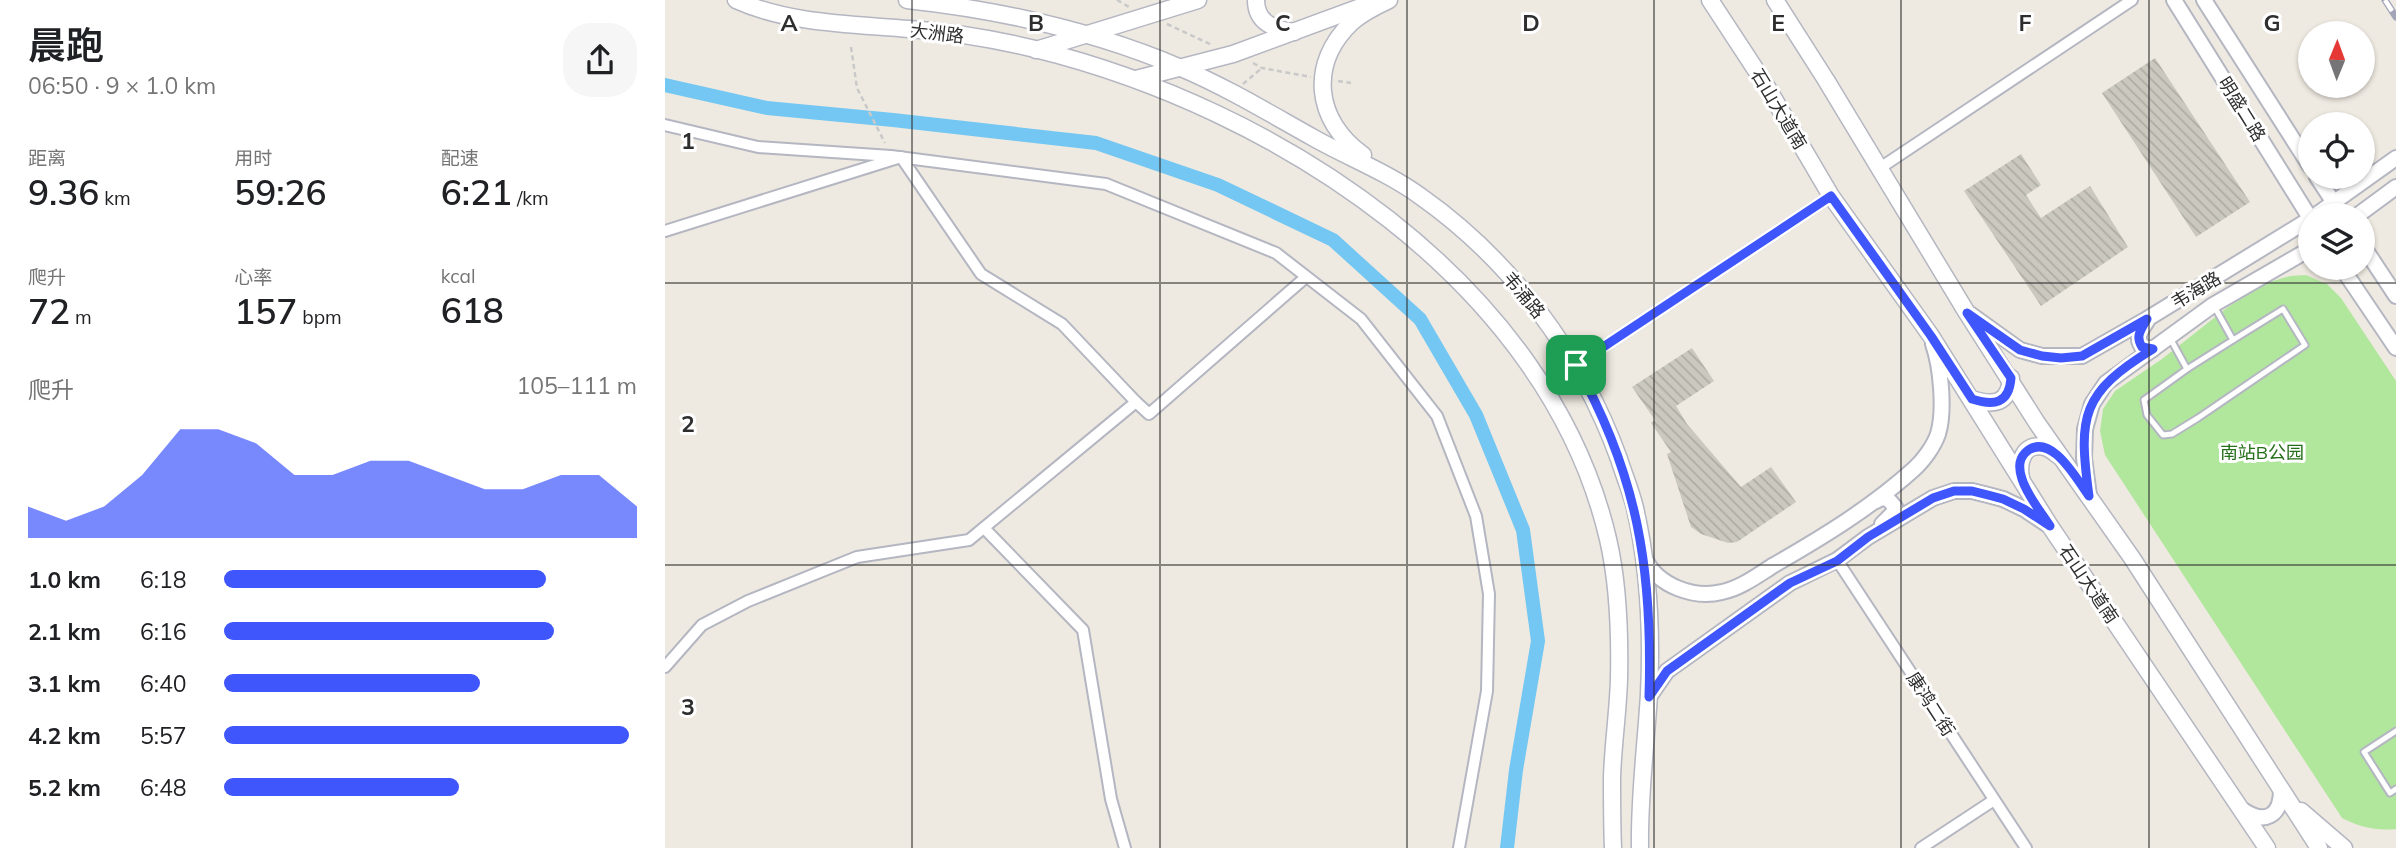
<!DOCTYPE html>
<html lang="zh">
<head>
<meta charset="utf-8">
<style>
  body { margin:0; font-family:Mulish,"Noto Sans SC",sans-serif; background:#f6f6f6; color:#202124; height:100vh; display:flex; flex-direction:column; font-size:26px; white-space:nowrap }
  * { box-sizing:border-box; margin:0 }
  p { font-size:23px; color:#757577 }
  .icon { flex:none; width:38px; height:38px; fill:none; stroke:currentColor; stroke-width:2; stroke-linecap:round; stroke-linejoin:round }
  .map { position:relative; flex:1; overflow:hidden }
  .side { display:flex; flex-direction:column; background:#fff; width:665px }
  .side>* { flex:none }
  .needle { width:46px; rotate:1deg }
  .tools { position:absolute; left:1633px; top:21px; display:grid; gap:14px }
  .tools a { display:grid; place-items:center; width:77px; height:77px; border-radius:50%; background:#fff; box-shadow:0 2px 5px #0004; font-size:35px }
  .pin { position:absolute; display:grid; place-items:center; width:60px; height:60px; color:#fff; margin:-30px; border-radius:14px; box-shadow:0 4px 10px #0006 }
  .round { display:grid; place-items:center; flex:none; width:74px; height:74px; border-radius:28px; background:#f6f6f6 }
  .head { display:flex; align-items:center; justify-content:space-between; height:119px; padding:0 28px }
  h1 { font-size:38px; font-weight:600; line-height:52px }
  .metrics { display:grid; grid-template-columns:repeat(3,1fr); gap:10px; height:119px; padding:7px 28px }
  .metrics div { display:grid; align-content:center }
  .metrics b { font-size:35px; font-weight:600 }
  .metrics small { font-size:19px; font-weight:400 }
  .metrics p { font-size:19px }
  .chart { height:196px; padding:14px 28px }
  .chart p { display:flex; justify-content:space-between }
  .chart svg { width:100%; height:126px; margin-top:7px; fill:#3f56fd; opacity:.7 }
  ul { padding:0 28px; list-style:none; font-size:23px }
  li { display:grid; grid-template-columns:112px 84px 1fr; align-items:center; height:52px }
  li i { height:18px; border-radius:9px; background:#3f56fd }
  main { display:flex; flex:1; min-height:0 }
  .map>svg:first-child { display:block }
</style>
</head>
<body>
<main>
<section class="side">
<div class="head"><div><h1>晨跑</h1><p>06:50 · 9 × 1.0 km</p></div><a class="round"><svg class="icon" aria-label="share" viewBox="0 0 24 24"><path d="M12 15V3M7 8l5-5 5 5M5 13v7h14v-7"/></svg></a></div>
<div class="metrics">
<div><p>距离</p><b>9.36<small> km</small></b></div>
<div><p>用时</p><b>59:26</b></div>
<div><p>配速</p><b>6:21<small> /km</small></b></div>
</div>
<div class="metrics">
<div><p>爬升</p><b>72<small> m</small></b></div>
<div><p>心率</p><b>157<small> bpm</small></b></div>
<div><p>kcal</p><b>618</b></div>
</div>
<div class="chart"><p><span>爬升</span>105–111 m</p>
<svg viewBox="0 0 160 44" preserveAspectRatio="none"><path d="M0 44V33L10 38L20 33L30 22L40 6L50 6L60 11L70 22L80 22L90 17L100 17L110 22L120 27L130 27L140 22L150 22L160 33V44z"/></svg>
</div>
<ul>
<li><b>1.0 km</b>6:18<i style="width:78%"></i></li>
<li><b>2.1 km</b>6:16<i style="width:80%"></i></li>
<li><b>3.1 km</b>6:40<i style="width:62%"></i></li>
<li><b>4.2 km</b>5:57<i style="width:98%"></i></li>
<li><b>5.2 km</b>6:48<i style="width:57%"></i></li>
</ul>
</section>
<div class="map">
<svg width="1731" height="848" viewBox="0 0 1731 848">
  <defs>
    <pattern id="building-back-hatch" width="6" height="6" patternUnits="userSpaceOnUse" patternTransform="scale(1.75)"><rect width="6" height="6" fill="#cbc8bf"/><path d="M-1 5l2 2M0 0l6 6M5-1l2 2" fill="none" stroke="#afaca4"/></pattern>
  </defs>
  <rect width="100%" height="100%" fill="#efeae1"/>
  <!-- park -->
  <path fill="#b1e69d" d="M1641 275 1662 284 1676 298 1731 381V829C1710 831 1695 827 1677 818L1440 455 1435 431 1438 409 1450 391 1497 359 1563 307 1601 283 1625 276Z"/>
  <g fill="none" stroke-linecap="round" stroke-linejoin="round">
    <!-- canal -->
    <path stroke="#73c7f2" stroke-width="14" d="M0 85 102 108 228 120 431 143 553 185 668 240 755 319 811 415 858 530 873 641 851 770 842 848"/>
  </g>
  <!-- building -->
  <g fill="url(#building-back-hatch)">
    <path d="M1490 58 1585 202 1531 237 1437 93Z"/>
    <path d="M1356 154 1376 185 1361 195 1376 218 1425 186 1463 247 1376 306 1299 191Z"/>
    <path d="M1027 348 1049 381 1011 406 1022 424 1076 487 1106 467 1131 502 1072 542 1063 543 1036 534 1026 527 1002 454 1006 452 986 423 990 420 967 387Z"/>
  </g>
  <g fill="none" stroke-linecap="round" stroke-linejoin="round">
    <defs>
      <g id="service">
        <path d="M1505 338 1522 369 1479 400 1482 415 1498 435 1507 434 1533 418 1640 345 1618 309 1568 340 1549 306"/>
        <path d="M1522 369 1568 340"/>
        <path d="M1731 731 1699 752 1725 793 1731 789"/>
      </g>
      <g id="minor">
        <path d="M0 125 93 147 226 156 441 184 611 253 696 319 772 416 811 516 824 594 822 691 794 848"/>
        <path d="M1215 168 1467 0"/>
        <path d="M0 231 236 157 316 274 397 324 471 402"/>
        <path d="M911 365 1166 196"/>
        <path d="M319 528 418 630 446 799 460 848"/>
        <path d="M1172 560 1361 848"/>
        <path d="M0 667 37 625 83 601 192 557 304 540 471 402 484 414 641 277"/>
        <path d="M1256 848 1329 800"/>
      </g>
      <g id="tertiary">
        <path d="M1509 0 1645 218"/>
        <path d="M1539 0 1645 166"/>
        <path d="M1652 177 1677 215"/>
        <path d="M1651 215 1731 158"/>
        <path d="M1693 215 1731 187"/>
        <path d="M1698 246 1731 296"/>
        <path d="M1677 268 1731 348"/>
        <path d="M1305 314 1355 350 1377 356H1417L1482 319 1645 219"/>
        <path d="M1482 321C1476 331 1470 336 1477 347L1488 349"/>
        <path d="M1424 496 1419 458 1420 429 1427 404 1441 383 1548 305 1645 249"/>
        <path d="M1211 501 1216 498 1223 499 1230 507 1228 513 1217 524"/>
        <path d="M980 559C993 586 1029 599 1057 592 1076 588 1093 575 1109 565 1158 537 1207 507 1249 469 1258 461 1269 446 1273 434 1280 411 1276 367 1268 344"/>
        <path d="M984 697 1002 671 1125 583 1172 560 1203 537 1268 498 1289 491H1307L1323 495 1338 499 1359 509 1383 525"/>
        <path d="M1578 810C1600 825 1616 816 1616 790"/>
      </g>
      <g id="secondary">
        <path d="M71 0C124 24 187 24 244 29 286 32 329 39 370 49 611 108 883 282 943 539 953 582 955 634 954 679 953 712 948 745 947 777 947 801 947 825 948 848"/>
        <path d="M242 0C335 10 429 31 516 68 561 87 604 113 647 137 682 157 722 172 755 196 846 260 916 354 954 459 959 475 966 491 970 508 984 569 987 631 984 694 981 745 974 796 975 848"/>
        <path d="M591 0C591 23 609 29 629 32"/>
        <path d="M1045 0 1102 87 1166 196 1266 336 1385 526 1602 848"/>
        <path d="M1110 0 1161 80 1302 313 1372 423 1467 558 1654 848"/>
        <path d="M371 50 533 0"/>
        <path d="M471 79 568 54 701 5"/>
        <path d="M698 155C650 121 643 64 687 22 697 13 711 6 724 0"/>
        <path d="M1306 399C1329 406 1344 404 1346 378"/>
        <path d="M1356 478C1353 463 1358 442 1379 447 1384 448 1390 453 1394 456"/>
        <path d="M1636 811 1679 848"/>
      </g>
    </defs>
    <!-- service casing -->
    <use href="#service" stroke="#b4b6c1" stroke-width="9"/>
    <!-- minor casing -->
    <use href="#minor" stroke="#b4b6c1" stroke-width="14"/>
    <!-- tertiary casing -->
    <use href="#tertiary" stroke="#b4b6c1" stroke-width="18"/>
    <!-- secondary casing -->
    <use href="#secondary" stroke="#b4b6c1" stroke-width="19"/>
    <!-- path -->
    <g stroke="#c9c9c9" stroke-width="2.5" stroke-dasharray="5 3.5" stroke-linecap="butt">
      <path d="M452 0 464 7"/>
      <path d="M502 24 547 45"/>
      <path d="M186 47 192 88 220 143"/>
      <path d="M588 63 597 68 646 77"/>
      <path d="M673 81 686 83"/>
      <path d="M578 84 597 68"/>
    </g>
    <!-- service -->
    <use href="#service" stroke="#fff" stroke-width="5"/>
    <!-- minor -->
    <use href="#minor" stroke="#fff" stroke-width="10"/>
    <!-- tertiary -->
    <use href="#tertiary" stroke="#fff" stroke-width="14"/>
    <!-- secondary -->
    <use href="#secondary" stroke="#fff" stroke-width="16"/>
    <defs>
      <path id="rail" d="M1720 0 1731 17"/>
    </defs>
    <!-- rail casing -->
    <use href="#rail" stroke="#a2a4b8" stroke-width="7"/>
    <!-- rail -->
    <use href="#rail" stroke="#fff" stroke-width="4.5" stroke-dasharray="13" stroke-linecap="butt"/>
  </g>
  <g fill="none" stroke-linecap="round" stroke-linejoin="round">
    <defs>
      <path id="route" d="M1166 196 1266 336 1307 399C1329 406 1344 404 1346 378L1302 313 1355 350 1377 356 1396 358 1417 356 1482 319C1476 330 1470 336 1477 347L1488 349C1416 393 1413 416 1424 496 1412 480 1385 429 1360 453 1353 460 1354 470 1357 479 1362 495 1376 512 1385 526L1359 509 1338 499 1323 495 1307 491H1289L1268 498 1203 537 1172 561 1125 583 1002 671 984 697C988 571 973 476 911 365Z"/>
    </defs>
    <!-- route casing -->
    <use href="#route" stroke="#fff" stroke-width="14"/>
    <!-- route -->
    <use href="#route" stroke="#3f56fd" stroke-width="9"/>
  </g>
  <!-- grid -->
  <path fill="none" stroke="#2e2e2e" stroke-width="2" stroke-opacity="0.55" d="M247 0V848M495 0V848M742 0V848M989 0V848M1236 0V848M1484 0V848M0 283H1731M0 565H1731"/>
  <g text-anchor="middle" dominant-baseline="central" stroke-width="6" stroke-linejoin="round" paint-order="stroke">
    <!-- street labels -->
    <g font-size="18" fill="#2e2e2e" stroke="#fff">
      <text transform="translate(272 33) rotate(7)">大洲路</text>
      <text transform="translate(1114 109) rotate(59)">石山大道南</text>
      <text transform="translate(1577 109) rotate(58)">明盛二路</text>
      <text transform="translate(1531 290) rotate(-31)">韦海路</text>
      <text transform="translate(859 295) rotate(50)">韦涌路</text>
      <text transform="translate(1424 584) rotate(56)">石山大道南</text>
      <text transform="translate(1266 704) rotate(57)">康鸿二街</text>
    </g>
    <!-- park labels -->
    <g font-size="18" fill="#266f1a" stroke="#fff">
      <text x="1597" y="452">南站B公园</text>
    </g>
  </g>
  <g font-size="23" text-anchor="middle" font-weight="bold" fill="#2e2e2e" stroke="#fff" stroke-width="6" stroke-linejoin="round" paint-order="stroke">
    <text x="124" y="31">A</text>
    <text x="371" y="31">B</text>
    <text x="618" y="31">C</text>
    <text x="866" y="31">D</text>
    <text x="1113" y="31">E</text>
    <text x="1360" y="31">F</text>
    <text x="1607" y="31">G</text>
    <text x="23" y="149">1</text>
    <text x="23" y="432">2</text>
    <text x="23" y="715">3</text>
  </g>
</svg>
<div class="tools">
<a><svg class="needle" viewBox="-14 -14 28 28"><path d="M0-13l5 13h-10z" fill="#e53935"/><path d="M0 13l5-13h-10z" fill="#757577"/></svg></a>
<a><svg class="icon" aria-label="locate" viewBox="0 0 24 24"><circle cx="12" cy="12" r="6"/><path d="M12 2v4M12 18v4M2 12h4M18 12h4"/></svg></a>
<a><svg class="icon" aria-label="layers" viewBox="0 0 24 24"><path d="M12 4l9 5-9 5-9-5zM3 14l9 5 9-5"/></svg></a>
</div>
<div class="pin" style="left:911px;top:365px;background:#1e9e55"><svg class="icon" aria-label="arrive" viewBox="0 0 24 24"><path d="M6 21V4h12l-3 4 3 4H6"/></svg></div>
</div>
</main>
</body>
</html>
